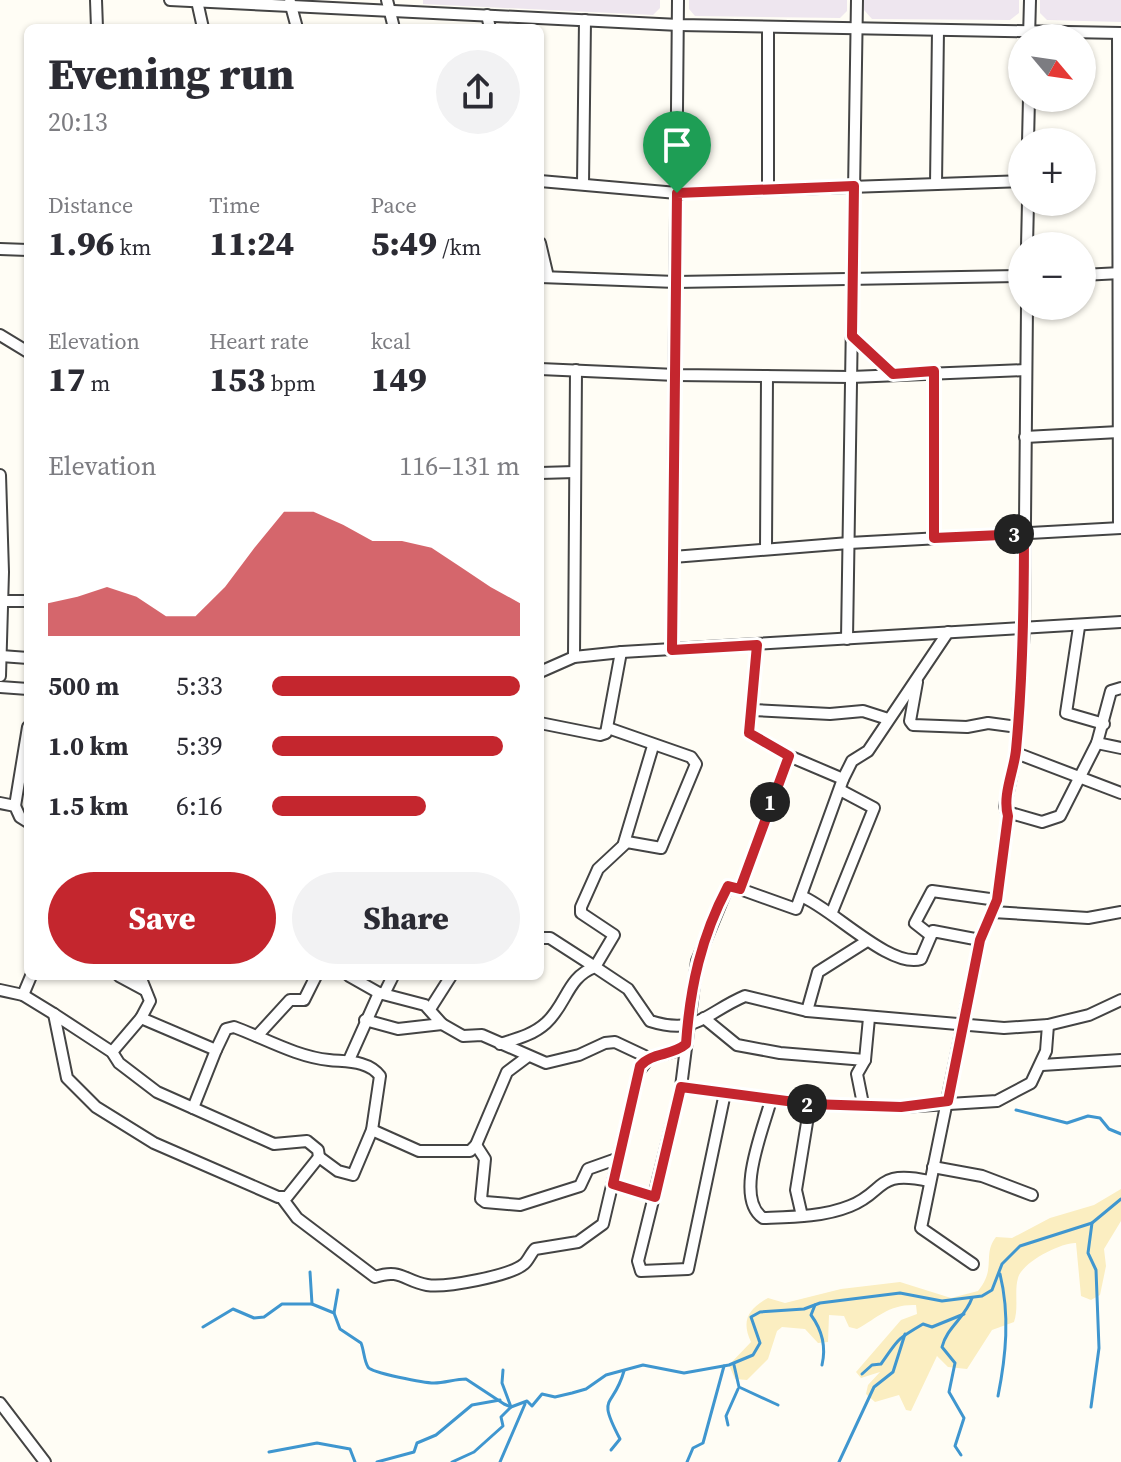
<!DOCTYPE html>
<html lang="en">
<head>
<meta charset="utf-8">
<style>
  body { margin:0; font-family:"Source Serif 4",serif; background:#f2f2f3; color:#2b2b33; height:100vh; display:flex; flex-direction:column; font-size:30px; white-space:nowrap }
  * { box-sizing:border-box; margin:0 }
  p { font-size:26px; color:#7c7c81 }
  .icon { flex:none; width:44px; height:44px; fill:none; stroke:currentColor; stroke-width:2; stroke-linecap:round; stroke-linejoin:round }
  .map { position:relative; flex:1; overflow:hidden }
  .sheet { position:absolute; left:24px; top:24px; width:520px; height:956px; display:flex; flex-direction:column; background:#fff; border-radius:12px; box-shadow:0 2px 6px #0004 }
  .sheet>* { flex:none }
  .needle { width:52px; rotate:119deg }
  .controls { position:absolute; left:1008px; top:24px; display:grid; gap:16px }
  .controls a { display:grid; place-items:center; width:88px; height:88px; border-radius:50%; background:#fff; box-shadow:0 2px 6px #0004; font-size:40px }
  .pin { position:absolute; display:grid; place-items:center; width:68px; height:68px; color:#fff; margin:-82px -34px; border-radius:50% 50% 50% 0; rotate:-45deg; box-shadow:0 0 8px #0007 }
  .pin .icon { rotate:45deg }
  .km { position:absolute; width:40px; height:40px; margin:-20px; border-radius:50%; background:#222; color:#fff; font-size:22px; line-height:40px; text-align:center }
  .round { display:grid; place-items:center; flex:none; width:84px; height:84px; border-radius:42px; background:#f2f2f3 }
  .summary { display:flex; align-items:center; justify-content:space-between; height:136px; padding:0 24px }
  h1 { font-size:44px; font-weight:800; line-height:60px }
  .stats { display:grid; grid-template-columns:repeat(3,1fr); gap:12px; height:136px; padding:8px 24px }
  .stats div { display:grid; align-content:center }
  .stats b { font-size:34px; font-weight:800 }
  .stats small { font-size:22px; font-weight:400 }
  .stats p { font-size:22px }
  .chart { height:224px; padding:16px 24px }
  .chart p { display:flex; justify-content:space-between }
  .chart svg { width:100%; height:144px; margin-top:8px; fill:#c4262e; opacity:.7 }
  .action { display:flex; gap:16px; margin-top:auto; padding:16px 24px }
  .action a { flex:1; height:92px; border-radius:48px; background:#c4262e; color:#fff; font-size:32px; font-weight:800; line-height:92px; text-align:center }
  .action a+a { background:#f2f2f3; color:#2b2b33 }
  ul { padding:0 24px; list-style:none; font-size:26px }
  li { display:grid; grid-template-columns:128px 96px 1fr; align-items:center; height:60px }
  li i { height:20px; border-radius:10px; background:#c4262e }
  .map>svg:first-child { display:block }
</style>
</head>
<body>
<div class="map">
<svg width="1121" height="1462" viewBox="0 0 1121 1462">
  <rect width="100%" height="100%" fill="#fffdf5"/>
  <!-- industrial -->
  <g fill="#eee6ef">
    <path d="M423 0H660V8L653 15 423 4Z"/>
    <path d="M689 0H847V11L840 18 695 16 689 9Z"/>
    <path d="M864 0H1019V13L1010 20 872 19 864 10Z"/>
    <path d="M1040 0H1121V22L1047 20 1040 13Z"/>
  </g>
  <!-- sand -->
  <path fill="#fbeec1" d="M1121 1189V1221L1104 1249 1106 1266 1100 1295 1091 1300 1081 1296 1076 1243C1062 1242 1022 1262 1018 1278 1014 1292 1019 1307 1014 1322L992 1330 967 1369 948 1367 937 1356 911 1411 906 1410 899 1395 875 1402 866 1394 868 1385 880 1372 861 1378 856 1372 901 1320 917 1314 916 1305C889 1304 879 1317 857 1329L849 1327 844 1316 829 1315 828 1342 818 1343 805 1329 782 1327 777 1331 768 1359 747 1380 735 1379 729 1365 751 1342C741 1321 748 1309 768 1298L785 1303 841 1289 900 1282 951 1298 978 1291C997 1268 982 1255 996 1237L1012 1238 1050 1218 1094 1205Z"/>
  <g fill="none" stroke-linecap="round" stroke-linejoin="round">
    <!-- stream -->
    <g stroke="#3f96cf" stroke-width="3">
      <path d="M1016 1110 1067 1123 1088 1116 1100 1118 1109 1129 1121 1134"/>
      <path d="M310 1272 312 1304"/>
      <path d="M815 1305 811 1315C822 1330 826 1348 822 1365"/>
      <path d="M334 1313 338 1290"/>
      <path d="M203 1327 233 1309 254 1318 264 1317 282 1304H312L334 1313 340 1329 361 1343C364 1350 364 1361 368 1367 371 1373 425 1383 434 1383 445 1383 455 1379 466 1379L504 1404 511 1407 527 1401 532 1406 542 1394 555 1397 572 1393 586 1389 606 1375 643 1365 684 1373 729 1365 753 1355 760 1343 751 1317 760 1312 804 1309 820 1303 900 1293 942 1301 982 1296 992 1290 1002 1264 1020 1246 1092 1223 1121 1199"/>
      <path d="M734 1365 739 1387 778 1405"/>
      <path d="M862 1374 872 1365 881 1364C899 1339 894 1341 923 1324L932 1327 964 1314"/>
      <path d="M998 1396C1006 1356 1010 1315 1000 1274"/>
      <path d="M1091 1407 1099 1348 1096 1270 1088 1253 1092 1223"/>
      <path d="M728 1425 726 1416 738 1389"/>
      <path d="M611 1450 620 1439C596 1393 613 1410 624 1371"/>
      <path d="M269 1452 317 1443 350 1449 355 1462"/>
      <path d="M961 1455 955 1446 964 1418 949 1392 955 1363 942 1347C947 1327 965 1318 972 1298"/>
      <path d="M377 1462 414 1452 417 1443 436 1435 472 1405 500 1400"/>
      <path d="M452 1462 474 1452 503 1426 501 1417 511 1407 502 1383 503 1370"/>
      <path d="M500 1462 525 1404"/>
      <path d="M687 1462 693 1448 703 1443 724 1366"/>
      <path d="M839 1462 874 1387 893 1372 905 1334"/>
    </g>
    <defs>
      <g id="street">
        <path d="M96 0 97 28"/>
        <path d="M170 0 679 25 1121 33"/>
        <path d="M387 0 394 28"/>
        <path d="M197 1 203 28"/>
        <path d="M290 2 297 28"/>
        <path d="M487 15 490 28"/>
        <path d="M1118 33 1119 528"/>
        <path d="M1029 38 1030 0"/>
        <path d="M1028 142 1029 98"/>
        <path d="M540 181 677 193 1022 181"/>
        <path d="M583 184 585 20"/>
        <path d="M936 184 938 30"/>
        <path d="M768 188V27"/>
        <path d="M540 243 548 277"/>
        <path d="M1027 246 1028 202"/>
        <path d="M0 249 28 250"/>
        <path d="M1082 275 1121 273"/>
        <path d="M540 277 676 282 1022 276"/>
        <path d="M0 335 28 352"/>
        <path d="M852 336 893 374"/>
        <path d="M540 369 676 375 851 377 1026 370"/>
        <path d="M1025 437 1119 432"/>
        <path d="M540 473 575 472"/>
        <path d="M0 475 3 572 0 676"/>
        <path d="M934 538V371"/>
        <path d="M766 549 767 376"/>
        <path d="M673 557 849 543 1121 528"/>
        <path d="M2 601H28"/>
        <path d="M1079 627 1066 713 1104 724"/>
        <path d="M847 639 857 0"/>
        <path d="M757 645 749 733 789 756"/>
        <path d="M672 650 678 0"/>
        <path d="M1 656 28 658"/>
        <path d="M574 657 576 370"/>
        <path d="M540 672 574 657 622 652 1121 622"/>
        <path d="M917 682 910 721 913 725 967 727 988 723 1018 727"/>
        <path d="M0 687 28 689"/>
        <path d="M752 710 830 714 863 711 888 719"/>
        <path d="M540 723 600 735 606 733 621 652"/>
        <path d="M1097 743 1121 748"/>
        <path d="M1016 753 1121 793"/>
        <path d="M0 803 15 806 20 817 28 822"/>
        <path d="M15 806 28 727"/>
        <path d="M1007 812 1042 822 1060 816 1097 743 1111 691 1121 688"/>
        <path d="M624 843 653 746"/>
        <path d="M740 889 796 909 843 779"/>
        <path d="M801 896C832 908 890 969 921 959L933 931 980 940"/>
        <path d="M832 912 874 808 840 790"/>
        <path d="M993 912 1088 918 1121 912"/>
        <path d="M929 934 915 923 932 891 997 900"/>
        <path d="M540 938H550L595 967 614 935 581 913V907L598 869 627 842 661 848 696 764 691 757 608 728"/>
        <path d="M119 976 145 990"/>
        <path d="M140 976 150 1001 141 1018"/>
        <path d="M349 976 379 993 425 1005 442 1024 463 1036 482 1035 546 1063 579 1055 605 1043 615 1042 649 1058 680 1050 686 1044"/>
        <path d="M0 990 23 995 54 1014 112 1052 119 1063 157 1092 274 1144 307 1141 318 1150 319 1157"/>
        <path d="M384 994 393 976"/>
        <path d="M23 995 31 976"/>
        <path d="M430 1009 451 976"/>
        <path d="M807 1011 818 972 867 941"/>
        <path d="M54 1014 67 1078 96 1107 154 1143 278 1197H287L319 1157 338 1171 353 1175 372 1130 380 1076C368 1060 346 1062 329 1060 297 1057 264 1038 234 1027L226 1029 216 1050 141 1018 112 1052"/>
        <path d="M704 1018 737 1045 780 1053 865 1060 857 1074 863 1104"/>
        <path d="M365 1020 398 1029 442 1024"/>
        <path d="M257 1036 290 1000H304L316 976"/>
        <path d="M500 1044C516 1039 533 1035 546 1023 567 1004 567 977 595 967L628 989 650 1021C697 1036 705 1013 745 996L807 1011 1004 1028 1048 1025 1089 1015 1121 1000"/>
        <path d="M349 1060 379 993"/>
        <path d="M865 1060 869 1018"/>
        <path d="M1042 1065 1121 1060"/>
        <path d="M681 1087 810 1104 901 1107 997 1101 1031 1083 1046 1051 1048 1025"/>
        <path d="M725 1093 688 1269 641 1271 638 1261 681 1087 697 961 728 886 740 889 789 756 843 779 852 761 868 751 948 632"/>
        <path d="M771 1100C763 1130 734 1198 763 1218 791 1217 823 1217 850 1206 886 1192 875 1169 929 1181"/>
        <path d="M193 1108 216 1050"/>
        <path d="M372 1130 419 1151H470L476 1145 507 1072 527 1057"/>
        <path d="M476 1145 485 1159 481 1199 485 1202 520 1205 580 1186 588 1169 619 1158"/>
        <path d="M933 1167 982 1176 1032 1195"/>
        <path d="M613 1184 655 1197"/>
        <path d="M282 1198 297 1218 375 1277C401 1268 404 1281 427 1285 445 1288 510 1276 524 1264 528 1261 531 1253 535 1249L578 1242 603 1224 639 1071 649 1058"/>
        <path d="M802 1216 796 1190 810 1104"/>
        <path d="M973 1264 921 1228 980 940 997 900 1008 816 1005 806 1016 753 1024 629 1027 306"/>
        <path d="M0 1403 45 1462"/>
      </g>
    </defs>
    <!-- street casing -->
    <use href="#street" stroke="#444" stroke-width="14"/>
    <!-- street -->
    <use href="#street" stroke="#fff" stroke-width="10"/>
  </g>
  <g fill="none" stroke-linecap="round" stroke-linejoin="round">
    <defs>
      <path id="route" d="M854 186 852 336 893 374 934 371V538L1024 534C1024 606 1023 678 1016 750 1014 771 1002 795 1008 816L997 900 980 940 948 1101 901 1107 810 1104 681 1087 655 1197 613 1184 640 1066C652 1052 672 1056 686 1044 690 987 701 937 728 886L740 889 789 756 749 733 757 645 672 650 677 193Z"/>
    </defs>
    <!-- route casing -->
    <use href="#route" stroke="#fff" stroke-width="16"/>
    <!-- route -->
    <use href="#route" stroke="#c4262e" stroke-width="10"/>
  </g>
</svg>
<div class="controls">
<a><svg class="needle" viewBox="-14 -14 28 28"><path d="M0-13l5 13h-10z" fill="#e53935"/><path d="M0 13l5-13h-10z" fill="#7c7c81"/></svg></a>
<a>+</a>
<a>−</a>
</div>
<div class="pin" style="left:677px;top:193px;background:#1e9e55"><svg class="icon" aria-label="arrive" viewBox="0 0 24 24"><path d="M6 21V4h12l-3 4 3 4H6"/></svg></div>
<b class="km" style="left:770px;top:802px">1</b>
<b class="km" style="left:807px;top:1104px">2</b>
<b class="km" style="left:1014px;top:534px">3</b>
<section class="sheet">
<div class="summary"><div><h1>Evening run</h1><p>20:13</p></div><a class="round"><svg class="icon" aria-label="share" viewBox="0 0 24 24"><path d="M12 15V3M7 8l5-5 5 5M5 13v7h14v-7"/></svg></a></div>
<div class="stats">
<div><p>Distance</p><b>1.96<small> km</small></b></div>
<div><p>Time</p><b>11:24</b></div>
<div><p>Pace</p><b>5:49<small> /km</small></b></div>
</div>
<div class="stats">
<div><p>Elevation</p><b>17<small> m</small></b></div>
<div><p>Heart rate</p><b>153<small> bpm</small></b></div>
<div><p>kcal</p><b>149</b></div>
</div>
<div class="chart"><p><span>Elevation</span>116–131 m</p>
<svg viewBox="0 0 160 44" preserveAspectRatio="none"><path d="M0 44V34L10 32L20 29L30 32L40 38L50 38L60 29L70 17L80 6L90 6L100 10L110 15L120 15L130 17L140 23L150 29L160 34V44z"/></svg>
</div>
<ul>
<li><b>500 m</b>5:33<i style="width:100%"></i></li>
<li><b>1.0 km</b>5:39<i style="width:93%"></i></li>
<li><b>1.5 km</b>6:16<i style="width:62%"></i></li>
</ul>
<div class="action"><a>Save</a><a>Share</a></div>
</section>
</div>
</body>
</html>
